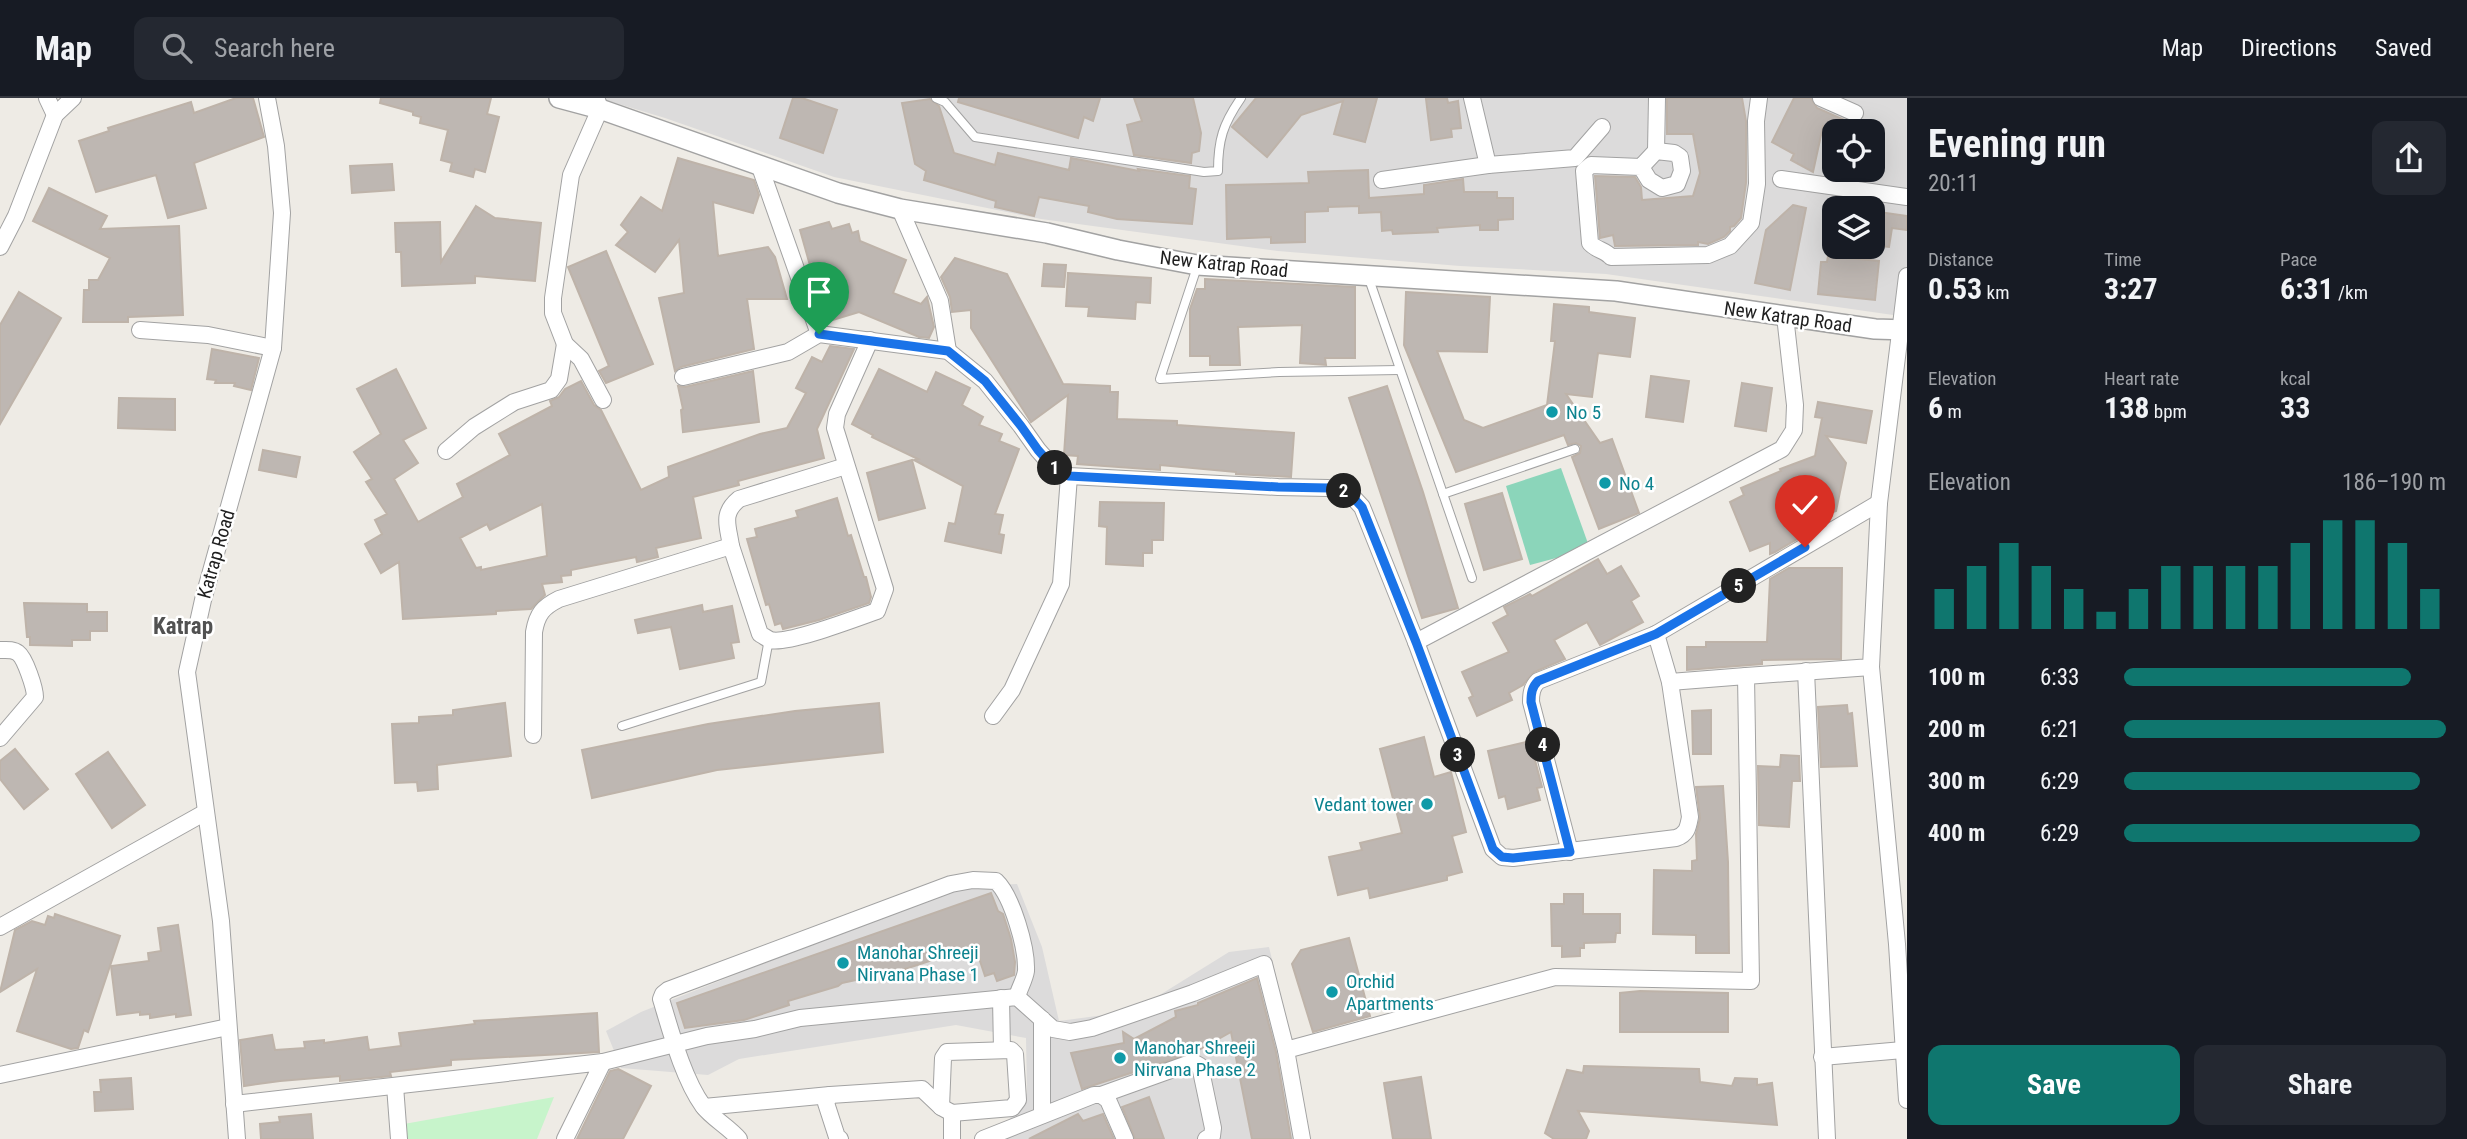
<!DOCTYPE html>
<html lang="en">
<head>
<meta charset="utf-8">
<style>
  body { margin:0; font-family:"Roboto Condensed",sans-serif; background:#242831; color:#f1f3f6; height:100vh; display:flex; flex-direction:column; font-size:26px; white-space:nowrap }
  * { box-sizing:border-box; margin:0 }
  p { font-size:23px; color:#9ea1a6 }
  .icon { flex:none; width:38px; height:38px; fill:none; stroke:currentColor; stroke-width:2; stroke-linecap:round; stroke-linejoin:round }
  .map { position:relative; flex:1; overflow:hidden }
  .sheet { display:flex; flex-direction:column; background:#171b24; width:560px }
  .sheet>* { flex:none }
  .fabs { position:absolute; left:1822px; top:21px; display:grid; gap:14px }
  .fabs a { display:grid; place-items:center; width:63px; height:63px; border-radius:14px; background:#171b24; box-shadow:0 7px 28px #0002; font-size:35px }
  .pin { position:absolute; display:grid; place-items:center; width:60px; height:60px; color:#fff; margin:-72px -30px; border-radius:50% 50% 50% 0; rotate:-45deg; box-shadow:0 0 7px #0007 }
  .pin .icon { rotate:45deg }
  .km { position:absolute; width:35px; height:35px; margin:-18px; border-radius:50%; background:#222; color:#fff; font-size:19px; line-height:35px; text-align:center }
  .round { display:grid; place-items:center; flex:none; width:74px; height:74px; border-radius:14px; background:#242831 }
  .headline { display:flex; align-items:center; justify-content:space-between; height:119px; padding:0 21px }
  h1 { font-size:38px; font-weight:700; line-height:52px }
  .figures { display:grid; grid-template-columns:repeat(3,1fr); gap:10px; height:119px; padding:7px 21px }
  .figures div { display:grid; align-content:center }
  .figures b { font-size:30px; font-weight:700 }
  .figures small { font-size:19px; font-weight:400 }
  .figures p { font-size:19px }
  .chart { height:196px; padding:14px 21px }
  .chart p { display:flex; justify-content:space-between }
  .chart svg { width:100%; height:126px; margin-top:7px; stroke:#0f766e; stroke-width:6 }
  .button { display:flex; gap:14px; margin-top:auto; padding:14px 21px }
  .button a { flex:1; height:80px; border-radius:14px; background:#0f766e; color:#fff; font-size:28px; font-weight:700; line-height:80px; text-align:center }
  .button a+a { background:#242831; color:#f1f3f6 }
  ul { padding:0 21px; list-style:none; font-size:23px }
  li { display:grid; grid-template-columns:112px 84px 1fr; align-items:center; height:52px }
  li i { height:18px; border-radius:9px; background:#0f766e }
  header { display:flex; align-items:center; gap:42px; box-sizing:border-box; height:98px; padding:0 35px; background:#171b24; border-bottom:2px solid #363941 }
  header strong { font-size:33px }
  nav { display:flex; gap:38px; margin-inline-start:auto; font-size:24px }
  .search { width:490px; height:63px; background:#242831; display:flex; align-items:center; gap:18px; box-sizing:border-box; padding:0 24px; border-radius:14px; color:#9ea1a6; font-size:26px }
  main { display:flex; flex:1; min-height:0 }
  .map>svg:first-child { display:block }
</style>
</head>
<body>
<header>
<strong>Map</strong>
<div class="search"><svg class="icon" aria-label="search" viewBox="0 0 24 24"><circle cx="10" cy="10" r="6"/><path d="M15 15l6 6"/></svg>Search here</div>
<nav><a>Map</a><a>Directions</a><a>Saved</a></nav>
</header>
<main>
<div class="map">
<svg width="1907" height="1041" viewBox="0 0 1907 1041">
  <rect width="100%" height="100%" fill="#eeebe5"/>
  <!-- residential -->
  <g fill="#dcdbdb" fill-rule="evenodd">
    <path d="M599 0H1907V219L1606 176 1460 168 1278 153 1041 121 834 79 665 20ZM1834 33H1872V72H1834ZM1834 110H1872V149H1834Z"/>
    <path d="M1017 786 1042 849 1059 923 1134 913 1229 854 1269 849 1295 957 1308 1041H996L1027 995 1026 940 956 927 739 961 708 977 621 970 606 933 641 914 957 789Z"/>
  </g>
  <!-- park -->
  <path fill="#c7f4cb" d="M554 999 537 1041H405L404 1026Z"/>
  <!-- pitch -->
  <path fill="#8bd5ba" d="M1561 370 1590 451 1530 467 1506 388Z"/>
  <!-- building -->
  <g fill="#beb7b2" stroke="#beb3a9" stroke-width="2" fill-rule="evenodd">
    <path d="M236 0H253L264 39 194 65 206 110 168 120 156 77 96 94 79 43 109 33 108 30 191 4 194 15Z"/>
    <path d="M381 0H491L487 16 499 19 485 74 475 71 473 79 450 73 452 65 441 62 448 32 420 25 421 19 413 17V14L380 5Z"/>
    <path d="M793 0H802L837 12 823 55 780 40Z"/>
    <path d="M959 0H1100L1093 23 1084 19 1078 40 958 4Z"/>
    <path d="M1134 0H1193L1201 35 1199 53 1192 55 1191 65 1134 57 1127 27 1142 23Z"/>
    <path d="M1256 0H1377L1365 44 1334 36 1343 3 1301 17 1267 59 1232 29Z"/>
    <path d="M1447 0 1448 5 1458 3 1461 30 1451 31 1452 39 1431 42 1426 1Z"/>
    <path d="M1667 0H1742L1746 23V85L1741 120 1734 128 1730 129V133L1724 139 1708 146 1698 144V147L1615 148 1613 137 1600 140 1595 78 1635 79 1641 89 1642 102 1693 98 1700 75 1693 36H1667Z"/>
    <path d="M1794 0H1811L1817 10 1851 25 1861 24 1856 33 1823 28 1813 74 1791 62 1794 56 1772 44Z"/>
    <path d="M930 1 939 8 954 55 995 67 998 55 1069 72 1071 60 1139 73 1138 71 1190 78 1189 90 1196 91 1192 126 1117 121 1088 114 1089 108 1039 99 1034 118 995 109 996 103 924 82 926 73 915 66 902 5Z"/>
    <path d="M678 60 754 82 759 97 753 115 713 104 718 158 768 149 775 159 787 201H747L754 251 681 269 675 273 659 200 684 195 679 142 655 174 616 147 628 134 621 127 641 99 662 113Z"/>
    <path d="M392 66 394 92 352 95 350 68Z"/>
    <path d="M1368 72 1369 100 1424 96V87L1463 81 1464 94H1497V100H1513V121L1498 122V132H1480V127L1437 130 1438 134 1393 136 1392 132 1382 133 1381 114 1359 115V108L1328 109V113L1305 114V144L1271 145V139L1227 141 1226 87 1309 85 1308 74Z"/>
    <path d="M49 90 107 118 100 131 179 128 183 217 128 219V224H83L84 192H89V182H98L110 160 33 123Z"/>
    <path d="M1793 107 1806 110 1790 192 1755 185 1766 132Z"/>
    <path d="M476 108 495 120 541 125 535 183 475 178V185L402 188 401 154H396L395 125 440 124 441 164Z"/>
    <path d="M1872 113 1907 118V132L1892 130 1889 149 1872 147Z"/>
    <path d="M829 124 832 131 849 126 852 135 858 133 860 143 906 162 893 195 921 206 927 199 934 229 929 240 919 239 859 214 826 224 800 132Z"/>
    <path d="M606 153 653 266 606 285 599 273 609 268 568 169Z"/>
    <path d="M1828 158 1879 163 1875 202 1818 196 1821 164H1827Z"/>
    <path d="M955 160 1007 176 1063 286 1110 288V294H1118L1117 321 1177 323V327L1294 335 1291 379 1236 376V374L1160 367V372L1077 366 1078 358 1064 357 1068 297 1031 324 971 230V212L952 214 950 199 941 179Z"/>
    <path d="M1044 166 1066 167 1064 189 1042 188Z"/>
    <path d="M1068 175 1151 180 1150 205 1136 204 1135 221 1088 218 1089 209 1066 208Z"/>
    <path d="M1205 181 1355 189V260H1325L1326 267 1300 265 1302 227 1238 229 1240 267H1210V258H1190V211L1197 191H1205Z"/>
    <path d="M19 194 61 220 0 326V227Z"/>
    <path d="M1406 194 1490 199 1487 254 1437 253 1464 322 1483 330 1547 307 1555 243H1551L1554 206 1589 209V214L1635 220 1630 259 1598 255 1592 299 1566 296 1600 345 1612 341 1639 415 1599 431 1572 359 1580 355 1581 348 1576 345 1568 347 1564 337 1456 374 1404 247Z"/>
    <path d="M830 248 854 251 817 331 824 360 738 383 739 387 693 399 701 440 656 450 658 459 637 464 636 459 571 472V477L561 478 562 484 542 486 545 497 531 511 496 513V516L403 521 399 464 381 475 365 446 382 436 375 422 387 416 366 384 372 381 354 354 381 336 357 291 396 271 426 330 403 342 418 365 394 381 418 424 463 399 457 386 510 357 499 336 552 308 550 303 559 299 565 291 581 283 594 307 601 312 641 392 669 379 668 369 760 336 787 330 806 295 796 290 812 259 822 264ZM542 406 547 458 481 472V469L476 470 460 440 487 426 490 432Z"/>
    <path d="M212 251 259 260 251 292 234 288 235 285H215L216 282 207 281Z"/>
    <path d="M879 271 927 294 936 274 970 290 962 307 983 319 979 327 1002 336 999 343 1019 351 995 416 1003 417 999 436 1004 437 1001 455 945 443 949 425 955 426 963 388 914 362 918 361 872 339 873 337 852 326Z"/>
    <path d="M753 273 759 324 683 334 681 312 683 311 678 288 685 289Z"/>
    <path d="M1651 278 1689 283 1683 324 1646 319Z"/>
    <path d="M1742 285 1772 290 1766 333 1735 328Z"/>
    <path d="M1387 288 1423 394 1458 510 1422 520 1349 300Z"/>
    <path d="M119 300 175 301V332L118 330Z"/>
    <path d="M1818 304 1872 313 1866 345 1826 338 1846 365 1836 413 1800 426 1804 437 1775 454 1770 456V445L1750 453 1730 404 1744 397 1741 390 1781 373 1780 371 1815 358 1822 320 1815 319Z"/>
    <path d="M263 352 300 359 296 379 259 372Z"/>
    <path d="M912 362 925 410 879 422 867 375Z"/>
    <path d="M1502 395 1522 461 1484 472 1465 406Z"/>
    <path d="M837 400 848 438 851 437 864 479H866L871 499 869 505 819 522 783 531 781 525 775 527 769 506 766 507 747 441 757 439 755 431 798 419 796 413Z"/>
    <path d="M1100 404 1164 405 1163 442H1152V455H1143V468L1106 466 1107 429 1099 428Z"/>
    <path d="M1598 461 1607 476 1621 468 1639 498 1631 503 1643 524 1600 547 1587 524 1554 542 1565 561 1534 574 1523 587 1509 595 1512 602 1477 618 1469 600 1473 598 1462 574 1509 554 1493 525 1508 517 1504 509 1530 496 1532 498Z"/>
    <path d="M1789 470H1842L1841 561 1762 562V566L1687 572V549H1706V544H1767L1770 481Z"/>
    <path d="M24 505 87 506V514H107V533H90V542H72V548L30 547V539H27Z"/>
    <path d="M702 507 703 514 732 508 739 544 731 545 734 560 680 571 671 529 638 535 635 522Z"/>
    <path d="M505 605 511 658 437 667 438 691 418 693 417 684 395 685 392 626 419 625V619L453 617V612Z"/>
    <path d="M879 605 883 654 717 672 592 700 582 652 708 626 795 613Z"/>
    <path d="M1847 607 1848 616 1852 615 1857 668 1821 669 1818 609Z"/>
    <path d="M1711 612V656H1693L1692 613Z"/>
    <path d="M1424 639 1434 679 1451 674 1466 734 1452 738 1462 774 1447 778V782L1370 800 1368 790 1338 797 1329 759 1362 752 1360 745 1402 735 1380 651Z"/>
    <path d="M1530 643 1542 689 1537 690 1540 702 1508 711 1505 698 1499 700 1488 653Z"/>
    <path d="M15 651 48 691 24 711 0 681V663Z"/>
    <path d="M108 654 145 707 112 730 76 676Z"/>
    <path d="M1781 657 1799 658 1800 683H1792L1789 729 1759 727 1758 668 1780 669Z"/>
    <path d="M1723 688 1728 764 1729 855H1696V837L1653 836 1654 772 1692 773V763L1697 762 1696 736 1700 720 1696 689Z"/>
    <path d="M991 795 998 813 1003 816 1011 841 1015 864 1014 877 997 883 994 875 985 878 975 848 902 872 842 885 838 888 788 903 789 907 744 922 685 930 677 905Z"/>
    <path d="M1564 796H1583V816H1620V835H1616L1615 844 1584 845V850H1580V858L1562 859V848H1552L1551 806H1564Z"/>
    <path d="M55 816 120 838 88 934 84 932 78 950 71 951 17 933 37 871 0 894 15 832 32 823 45 827 48 818 54 820Z"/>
    <path d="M178 827 191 917 176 919V916L150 920V916L140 917V914L117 917 111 868 149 863 148 855 161 853 158 830Z"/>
    <path d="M1349 840 1370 918 1313 934 1292 866 1301 852Z"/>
    <path d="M1257 880 1276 954 1291 1041H1252L1231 934 1195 954 1082 991 1071 955 1124 945 1123 934 1134 941 1176 919 1175 913 1198 907V905Z"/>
    <path d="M1640 893 1728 895V934H1620V895Z"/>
    <path d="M597 915 599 954 451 962V967L390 974 391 978 340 983V978L280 983 244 988 240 942 272 937 275 952 305 950 304 944 324 942V945L367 939 369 952 401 948 399 935 475 926 474 923Z"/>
    <path d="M1584 968 1699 971 1700 984 1732 988 1735 980 1757 981V987L1772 985 1777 1027 1578 1013 1589 1033 1586 1041H1554L1545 1035 1567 972 1583 975Z"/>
    <path d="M618 971 651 988 623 1041H577L610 973Z"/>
    <path d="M1421 979 1431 1041H1393L1384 985Z"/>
    <path d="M131 980 133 1011 95 1013 94 994H101L100 982Z"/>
    <path d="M1149 999 1164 1041H1135L1122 1009Z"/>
    <path d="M311 1016 313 1041H261L260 1026 280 1024 279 1019Z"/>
    <path d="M1078 1016 1083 1023 1103 1016 1114 1041H1029Z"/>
  </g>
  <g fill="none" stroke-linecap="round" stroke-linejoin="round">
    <defs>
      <g id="service">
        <path d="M936 0 945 4 975 39 1204 74 1218 73C1218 42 1223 26 1241 0"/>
        <path d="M1197 169 1160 281 1279 274 1399 272"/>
        <path d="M1368 178 1472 480"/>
        <path d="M1443 396 1575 351"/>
        <path d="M622 628 761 584 769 541"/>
      </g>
      <g id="minor">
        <path d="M47 0 55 17"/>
        <path d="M1472 0 1488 67"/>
        <path d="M1821 0 1855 15"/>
        <path d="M597 2 600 11 571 77 553 200V215L565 246 581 261 603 302"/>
        <path d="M1656 53 1657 0"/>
        <path d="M760 69 819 236"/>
        <path d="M1641 69 1649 82 1662 90 1677 86 1682 73 1680 59 1674 55 1656 53 1641 69 1591 67 1584 73 1590 145C1596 152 1605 152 1611 159L1708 157 1730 148 1751 125 1757 86 1756 23 1759 0"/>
        <path d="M1781 81 1907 99"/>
        <path d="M1382 82 1488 67 1575 60 1602 29"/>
        <path d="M900 111 940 203 948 253"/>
        <path d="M0 149 16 118 55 17 73 0"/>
        <path d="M140 232 208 237 273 250"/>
        <path d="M683 279 788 254 819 236 948 253 985 283 1021 328 1038 352 1053 369 1069 378 1278 389 1328 390 1348 394 1362 409 1416 544 1493 751 1502 759 1513 760 1676 740C1687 736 1688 730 1690 719L1670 584 1656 536"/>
        <path d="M446 353 474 329 514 304 551 292 559 281 565 246"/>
        <path d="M731 448C728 427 721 416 739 401L846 368"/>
        <path d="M1416 544 1782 351 1794 332 1795 307 1785 218"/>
        <path d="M0 552C6 552 13 551 18 555 25 560 35 590 35 599L0 640"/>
        <path d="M1871 569 1897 846 1907 1002"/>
        <path d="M1806 573 1827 1041"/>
        <path d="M1670 584 1746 578"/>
        <path d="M993 618 1012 592 1061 486 1069 378"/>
        <path d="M533 637 534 534C537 516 543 509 559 501L731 448 760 536C762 537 768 541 770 542 787 547 857 520 877 513L885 491 835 330 837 316 870 242"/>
        <path d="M1570 754 1531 604C1531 595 1532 589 1538 583L1656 536 1879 405"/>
        <path d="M0 829 204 715"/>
        <path d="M1001 900 1002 952"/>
        <path d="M1042 921V1017"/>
        <path d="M1286 952 1302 1041"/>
        <path d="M1822 959 1903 952"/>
        <path d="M603 964 707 938 755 931 800 920 1017 899 1053 931 1070 934 1092 930 1193 895 1264 866 1286 952 1555 879 1751 883 1746 578 1871 569 1879 405 1907 178"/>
        <path d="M0 977 228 929"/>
        <path d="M395 988 399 1041"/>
        <path d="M1101 997 1108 1002 1125 1041"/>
        <path d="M234 1006 603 964 565 1041"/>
        <path d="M704 1009 830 997"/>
        <path d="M941 1009 943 960 947 954 1011 952 1015 956 1018 1002 1012 1010 952 1015"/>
        <path d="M237 1041 221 823 187 574 203 502 273 250 282 115 276 48 267 0"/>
        <path d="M739 1041C729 1029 712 1020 703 1008 683 980 671 934 661 901L663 896 668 892 951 786 973 782 996 783C1012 798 1027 850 1026 873 1025 881 1019 891 1017 899"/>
        <path d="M840 1041 837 1039 826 1005 830 997 922 991 941 1009 952 1015V1041"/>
        <path d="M983 1041 1094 997H1101L1193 964 1200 968 1213 1030 1212 1038 1206 1041"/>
      </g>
      <path id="tertiary" d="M559 0 600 11 838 95 900 111 1047 135 1118 152 1197 167 1616 193 1875 231 1907 232"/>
    </defs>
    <!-- service casing -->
    <use href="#service" stroke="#a2a2a2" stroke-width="10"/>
    <!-- minor casing -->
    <use href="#minor" stroke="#a2a2a2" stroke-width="18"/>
    <!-- tertiary casing -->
    <use href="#tertiary" stroke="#a2a2a2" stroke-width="22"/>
    <!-- service -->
    <use href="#service" stroke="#fff" stroke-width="8"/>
    <!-- minor -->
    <use href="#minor" stroke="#fff" stroke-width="16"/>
    <!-- tertiary -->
    <use href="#tertiary" stroke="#fff" stroke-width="19"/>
  </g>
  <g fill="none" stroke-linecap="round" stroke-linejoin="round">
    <defs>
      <path id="route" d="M819 236 948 253 985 283 1021 328 1038 352 1053 369 1069 378 1278 389 1328 390 1348 394 1362 409 1416 544 1493 751 1502 759 1513 760 1570 754 1531 604C1531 595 1532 589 1538 583L1656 536 1805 449"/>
    </defs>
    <!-- route casing -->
    <use href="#route" stroke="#fff" stroke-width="14"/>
    <!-- route -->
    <use href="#route" stroke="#1a73e8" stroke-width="9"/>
  </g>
  <!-- markers -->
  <g fill="#0f9aa8" stroke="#fff" stroke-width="2.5">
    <circle cx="1552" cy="314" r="7"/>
    <circle cx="1605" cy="385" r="7"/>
    <circle cx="1427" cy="706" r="7"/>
    <circle cx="843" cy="865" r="7"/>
    <circle cx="1332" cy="894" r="7"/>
    <circle cx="1120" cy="960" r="7"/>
  </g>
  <g text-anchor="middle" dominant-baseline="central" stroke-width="5" stroke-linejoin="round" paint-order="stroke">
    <!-- street labels -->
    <g font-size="19" fill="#1e1e1e" stroke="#fff">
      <text transform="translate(1224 166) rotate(6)">New Katrap Road</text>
      <text transform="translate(1788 219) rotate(8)">New Katrap Road</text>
      <text transform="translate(216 456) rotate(-74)">Katrap Road</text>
    </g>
    <!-- culture labels -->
    <g font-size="19" fill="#0d838f" stroke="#fff" text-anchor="start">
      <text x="1566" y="314">No 5</text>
      <text x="1619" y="385">No 4</text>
      <text x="1413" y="706" text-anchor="end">Vedant tower</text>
      <text x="857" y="854">Manohar Shreeji<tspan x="857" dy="22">Nirvana Phase 1</tspan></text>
      <text x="1346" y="883">Orchid<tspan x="1346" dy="22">Apartments</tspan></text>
      <text x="1134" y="949">Manohar Shreeji<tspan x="1134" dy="22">Nirvana Phase 2</tspan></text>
    </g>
    <!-- quarter labels -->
    <g font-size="23" font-weight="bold" fill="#515151" stroke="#fff">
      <text x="183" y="528">Katrap</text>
    </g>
  </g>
</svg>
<div class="fabs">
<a><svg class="icon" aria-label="locate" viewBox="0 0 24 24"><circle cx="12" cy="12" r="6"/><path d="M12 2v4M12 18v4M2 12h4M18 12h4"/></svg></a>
<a><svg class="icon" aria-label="layers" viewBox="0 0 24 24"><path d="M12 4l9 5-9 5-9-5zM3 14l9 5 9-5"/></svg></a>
</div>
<div class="pin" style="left:819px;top:236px;background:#1e9e55"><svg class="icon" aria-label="arrive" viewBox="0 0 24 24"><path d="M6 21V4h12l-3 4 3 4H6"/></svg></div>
<div class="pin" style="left:1805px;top:449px;background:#d93025"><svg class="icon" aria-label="check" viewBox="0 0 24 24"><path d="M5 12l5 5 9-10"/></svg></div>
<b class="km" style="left:1055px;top:370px">1</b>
<b class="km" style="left:1344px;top:393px">2</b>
<b class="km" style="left:1458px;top:657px">3</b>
<b class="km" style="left:1543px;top:647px">4</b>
<b class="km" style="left:1739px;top:488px">5</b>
</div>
<section class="sheet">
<div class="headline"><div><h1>Evening run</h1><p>20:11</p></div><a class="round"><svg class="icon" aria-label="share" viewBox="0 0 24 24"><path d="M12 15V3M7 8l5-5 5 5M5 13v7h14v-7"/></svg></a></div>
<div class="figures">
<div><p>Distance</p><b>0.53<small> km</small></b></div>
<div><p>Time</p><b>3:27</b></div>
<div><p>Pace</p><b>6:31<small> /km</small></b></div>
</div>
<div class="figures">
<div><p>Elevation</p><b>6<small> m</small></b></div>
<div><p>Heart rate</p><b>138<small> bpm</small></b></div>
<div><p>kcal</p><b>33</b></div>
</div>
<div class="chart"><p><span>Elevation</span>186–190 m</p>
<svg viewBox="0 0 160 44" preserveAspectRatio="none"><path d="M5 44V30M15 44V22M25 44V14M35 44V22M45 44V30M55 44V38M65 44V30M75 44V22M85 44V22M95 44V22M105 44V22M115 44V14M125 44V6M135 44V6M145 44V14M155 44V30"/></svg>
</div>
<ul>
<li><b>100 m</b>6:33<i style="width:89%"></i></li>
<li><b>200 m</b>6:21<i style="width:100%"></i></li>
<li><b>300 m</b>6:29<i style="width:92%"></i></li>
<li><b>400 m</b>6:29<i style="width:92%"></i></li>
</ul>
<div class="button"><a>Save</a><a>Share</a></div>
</section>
</main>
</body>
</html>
